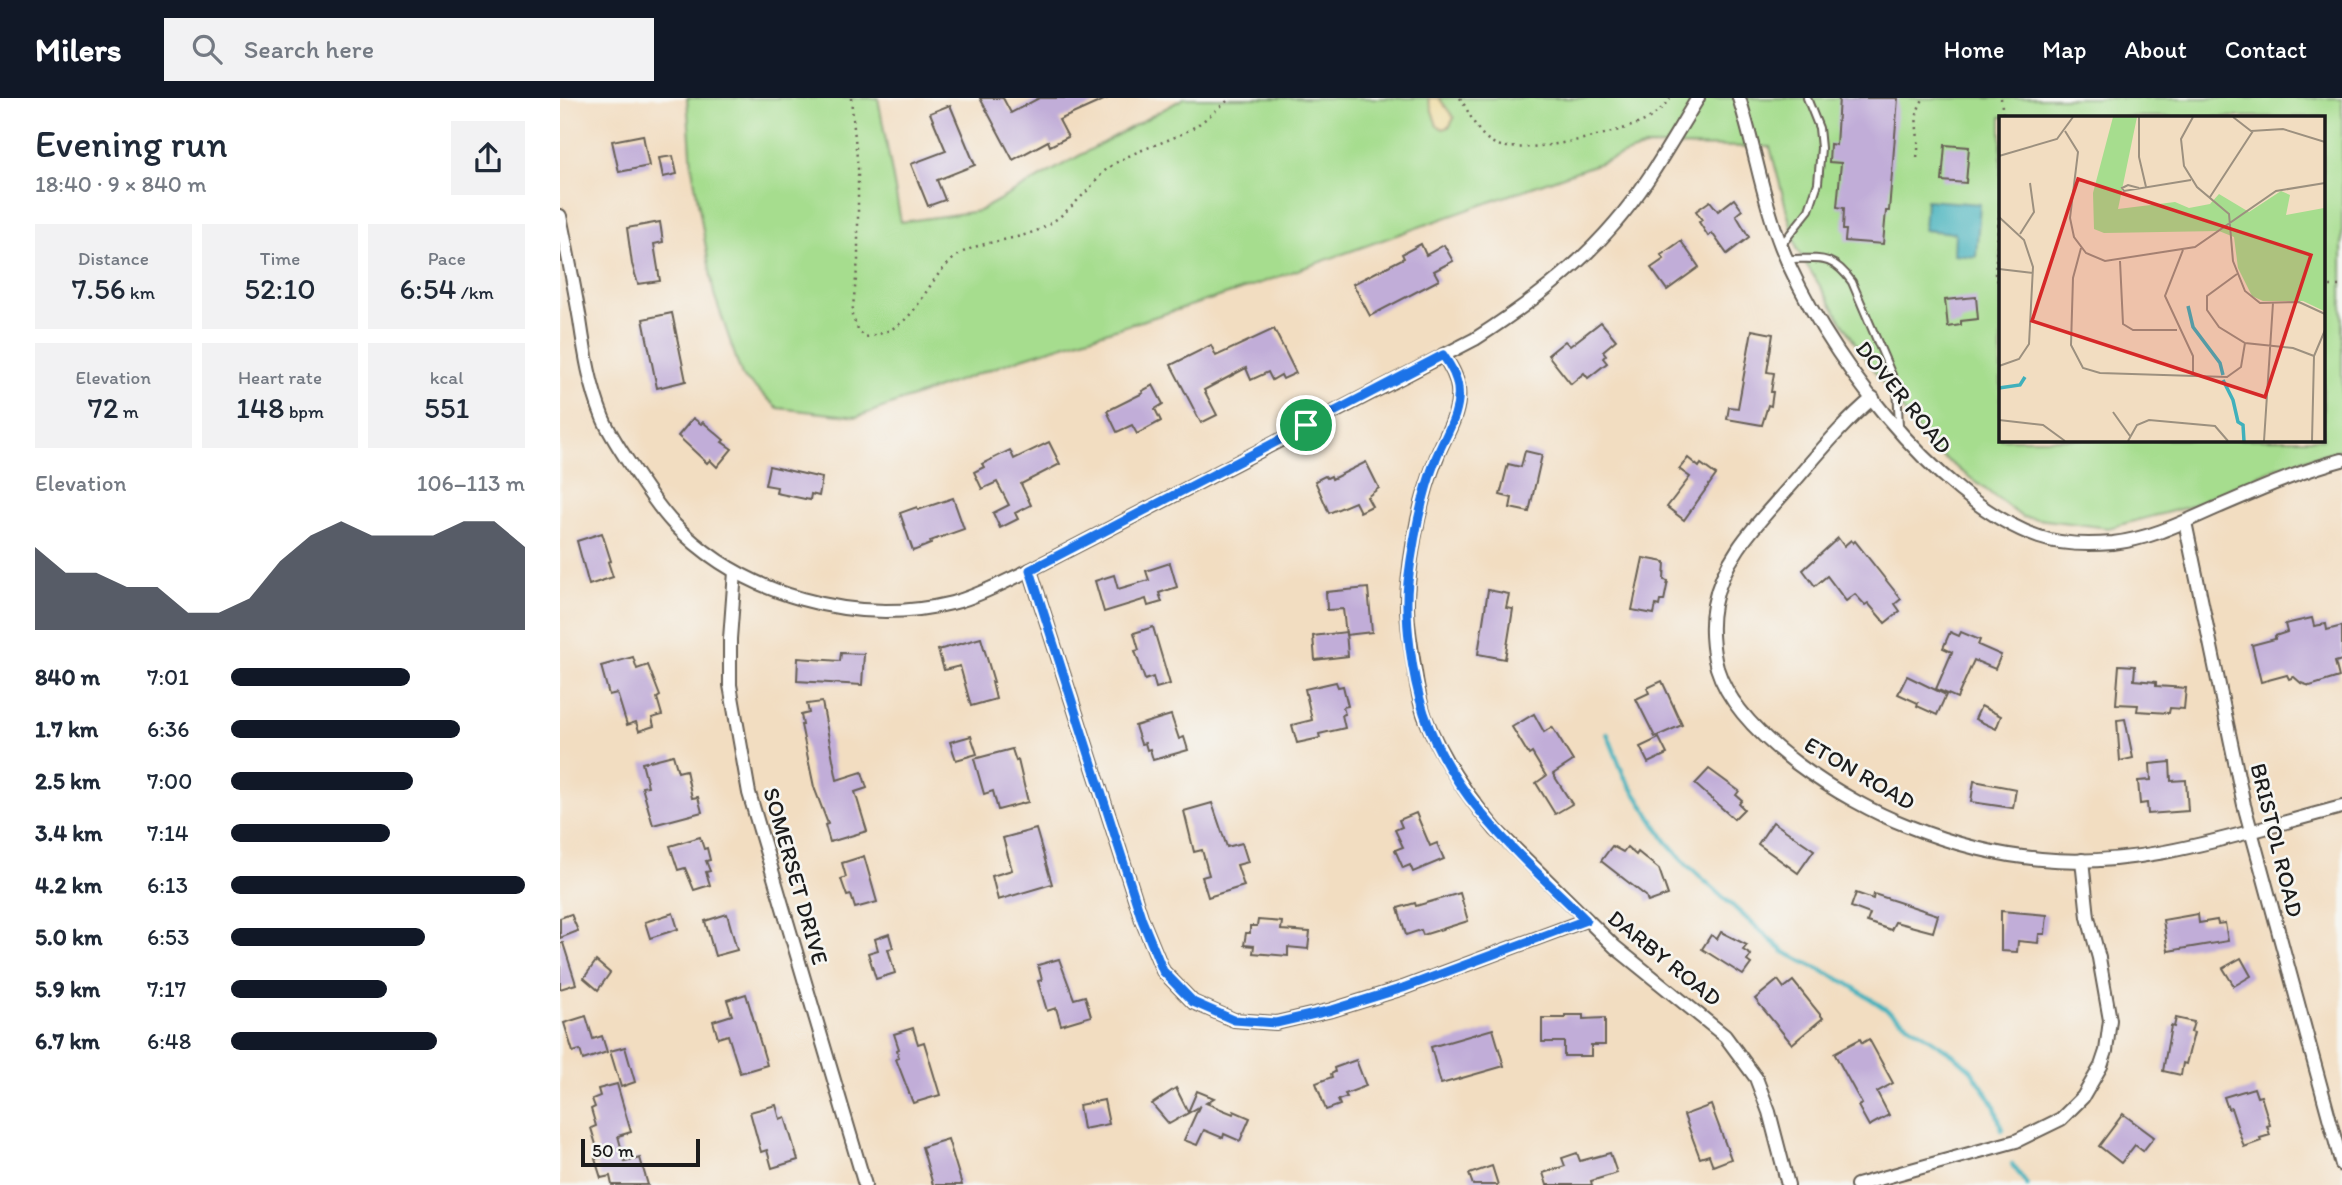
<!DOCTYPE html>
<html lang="en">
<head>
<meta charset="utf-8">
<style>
  body { margin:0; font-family:Itim,sans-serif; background:#f2f2f3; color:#1f2937; height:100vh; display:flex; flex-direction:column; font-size:26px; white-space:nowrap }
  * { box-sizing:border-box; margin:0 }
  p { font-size:23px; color:#747a83 }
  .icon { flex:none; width:38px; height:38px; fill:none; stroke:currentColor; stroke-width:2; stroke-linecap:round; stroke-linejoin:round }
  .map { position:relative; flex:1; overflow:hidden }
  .side { display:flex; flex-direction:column; background:#fff; width:560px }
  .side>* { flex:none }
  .scale { position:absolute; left:21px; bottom:18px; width:119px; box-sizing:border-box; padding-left:7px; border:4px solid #1c1c1c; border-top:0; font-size:19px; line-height:24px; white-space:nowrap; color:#1c1c1c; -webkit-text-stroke:5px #f6f6f2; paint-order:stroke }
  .pin { position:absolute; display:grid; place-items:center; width:60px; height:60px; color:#fff; margin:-30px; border:4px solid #fff; border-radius:50%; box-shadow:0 2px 7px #0007 }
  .round { display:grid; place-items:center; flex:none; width:74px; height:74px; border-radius:0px; background:#f2f2f3 }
  .overview { display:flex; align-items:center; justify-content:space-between; height:119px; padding:0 35px }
  h1 { font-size:38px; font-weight:600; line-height:52px }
  .figures { display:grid; grid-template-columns:repeat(3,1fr); gap:10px; height:119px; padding:7px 35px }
  .figures div { display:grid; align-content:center; border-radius:0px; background:#f2f2f3; text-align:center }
  .figures b { font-size:30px; font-weight:600 }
  .figures small { font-size:19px; font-weight:400 }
  .figures p { font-size:19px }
  .chart { height:196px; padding:14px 35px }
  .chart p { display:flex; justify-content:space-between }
  .chart svg { width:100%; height:126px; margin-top:7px; fill:#111827; opacity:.7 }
  ul { padding:0 35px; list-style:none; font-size:23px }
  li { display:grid; grid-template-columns:112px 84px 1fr; align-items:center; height:52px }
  li i { height:18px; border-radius:9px; background:#111827 }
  header { display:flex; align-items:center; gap:42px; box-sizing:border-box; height:98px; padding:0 35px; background:#111827; color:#fff }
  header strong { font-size:33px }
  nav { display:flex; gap:38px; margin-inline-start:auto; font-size:24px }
  .search { width:490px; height:63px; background:#f2f2f3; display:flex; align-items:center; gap:18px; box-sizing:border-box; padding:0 24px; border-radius:0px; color:#747a83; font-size:26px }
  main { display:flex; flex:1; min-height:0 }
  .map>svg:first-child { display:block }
</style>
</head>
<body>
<header>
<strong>Milers</strong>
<div class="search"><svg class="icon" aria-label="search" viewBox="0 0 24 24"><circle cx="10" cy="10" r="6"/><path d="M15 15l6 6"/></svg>Search here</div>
<nav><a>Home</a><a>Map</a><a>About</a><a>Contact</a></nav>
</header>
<main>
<section class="side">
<div class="overview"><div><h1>Evening run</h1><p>18:40 · 9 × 840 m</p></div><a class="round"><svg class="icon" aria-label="share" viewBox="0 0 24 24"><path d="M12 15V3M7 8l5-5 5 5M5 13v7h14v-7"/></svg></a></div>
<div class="figures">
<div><p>Distance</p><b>7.56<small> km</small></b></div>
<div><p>Time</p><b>52:10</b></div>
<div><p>Pace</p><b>6:54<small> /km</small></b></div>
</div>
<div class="figures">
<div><p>Elevation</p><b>72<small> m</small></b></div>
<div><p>Heart rate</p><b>148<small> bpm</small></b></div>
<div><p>kcal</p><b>551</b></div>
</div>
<div class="chart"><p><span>Elevation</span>106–113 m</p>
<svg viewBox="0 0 160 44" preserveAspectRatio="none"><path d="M0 44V15L10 24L20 24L30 29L40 29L50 38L60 38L70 33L80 20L90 11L100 6L110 11L120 11L130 11L140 6L150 6L160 15V44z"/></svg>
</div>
<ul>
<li><b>840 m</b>7:01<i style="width:61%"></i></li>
<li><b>1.7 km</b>6:36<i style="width:78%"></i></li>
<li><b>2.5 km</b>7:00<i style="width:62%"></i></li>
<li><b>3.4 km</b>7:14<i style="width:54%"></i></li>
<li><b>4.2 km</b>6:13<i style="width:100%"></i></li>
<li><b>5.0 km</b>6:53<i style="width:66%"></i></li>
<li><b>5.9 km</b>7:17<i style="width:53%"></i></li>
<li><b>6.7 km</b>6:48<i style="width:70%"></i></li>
</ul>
</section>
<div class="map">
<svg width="1782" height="1087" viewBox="0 0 1782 1087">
  <rect width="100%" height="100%" fill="#f6f6f2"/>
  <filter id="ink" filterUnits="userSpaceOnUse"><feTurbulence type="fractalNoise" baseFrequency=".0143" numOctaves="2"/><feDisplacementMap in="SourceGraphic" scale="14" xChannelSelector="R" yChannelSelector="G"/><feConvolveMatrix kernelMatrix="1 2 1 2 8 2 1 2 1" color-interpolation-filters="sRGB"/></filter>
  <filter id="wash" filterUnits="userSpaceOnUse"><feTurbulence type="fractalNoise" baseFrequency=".00686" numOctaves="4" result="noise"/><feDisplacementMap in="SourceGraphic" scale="28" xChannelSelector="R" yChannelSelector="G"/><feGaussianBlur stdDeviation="1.57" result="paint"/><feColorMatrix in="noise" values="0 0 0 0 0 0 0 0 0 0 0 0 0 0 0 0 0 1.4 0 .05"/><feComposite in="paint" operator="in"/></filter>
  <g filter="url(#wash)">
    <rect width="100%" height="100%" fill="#f2ddc1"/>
    <!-- green -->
    <path fill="#a6dd8e" stroke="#617c55" stroke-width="2" fill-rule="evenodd" d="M127 0H318L341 124 419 113 624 0H1782V351L1718 369 1628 409 1548 430 1462 419 1371 350 1304 259 1237 151 1210 49 1088 48 681 192 462 260 297 319 218 310 182 278 154 196 132 69ZM1441 19H1763V341H1441Z"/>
    <!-- sand -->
    <path fill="#eeda9e" stroke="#857b5d" stroke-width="2" d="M868 0H879L894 20 890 28 884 31 877 28Z"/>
    <!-- water -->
    <path fill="#40b0bb" stroke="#2e666c" stroke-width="2" d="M1366 102 1420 106 1416 159 1394 157 1395 135 1364 132Z"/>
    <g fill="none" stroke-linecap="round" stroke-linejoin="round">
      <!-- stream -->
      <g stroke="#40b0bb" stroke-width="4.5">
        <path d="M1047 635 1064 678 1106 743 1127 767 1224 854 1287 885 1394 957 1411 972 1426 994 1435 1009 1442 1032"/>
        <path d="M1452 1066 1467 1087"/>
      </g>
    </g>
    <g id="blocks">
      <!-- building -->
      <g fill="#c1add8">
        <path d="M420 0H443L451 15 479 0H548L499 22 508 39 490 48 488 43 453 62Z"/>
        <path d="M1279 0H1338L1329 113H1326L1323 146 1285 143 1286 132H1283L1284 110 1277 109 1281 65 1269 64 1270 46 1276 47Z"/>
        <path d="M390 7 415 67 377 82 385 102 368 108 351 66 386 53 370 15Z"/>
        <path d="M83 37 89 68 59 74 52 43Z"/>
        <path d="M1385 47 1409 49 1406 85 1382 83Z"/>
        <path d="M113 58 117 76 103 79 99 60Z"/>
        <path d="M1174 101 1182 112 1176 117 1189 139 1167 156 1152 135 1148 138 1139 124 1142 122 1136 113 1150 103 1158 113Z"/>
        <path d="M100 124 103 144 94 146 100 183 78 186 72 166 67 130Z"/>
        <path d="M1121 143 1139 169 1107 192 1091 170 1104 161 1101 157Z"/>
        <path d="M861 146 866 157 884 147 893 163 874 173 879 182 810 218 793 186 844 160 842 156Z"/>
        <path d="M1416 199 1418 221 1401 223V227L1388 229 1385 202Z"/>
        <path d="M112 215 126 283 97 290 83 221Z"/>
        <path d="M1041 224 1056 242 1043 253 1046 257 1043 260 1047 265 1028 280 1024 275 1011 286 988 257 1005 243 1010 248Z"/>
        <path d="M714 231 736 275 723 281 721 277 712 282 708 274 691 282 686 270 644 292 657 317 641 325 611 267 651 247 656 258Z"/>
        <path d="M1192 232 1213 236 1207 274 1214 275 1211 294H1213L1211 308 1208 307 1202 327 1167 321 1169 309 1178 310Z"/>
        <path d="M593 287 603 306 595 311 601 323 577 336 572 327 557 334 547 313 583 295 582 293Z"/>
        <path d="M133 320 141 326 143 324 164 342 162 344 172 351 157 369 150 362 147 365 118 338Z"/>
        <path d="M489 344 500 366 461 386 471 407 455 415 458 421 440 430 433 415 449 407 437 384 422 391 414 374 424 369 422 366 450 352 454 361Z"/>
        <path d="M965 353 982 357 969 414 950 410 952 400 940 397 948 366 961 369Z"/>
        <path d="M1128 360 1139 369 1141 366 1156 377 1124 422 1107 409 1130 379 1119 371Z"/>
        <path d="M806 364 819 390 807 399 812 408 800 414 795 404 769 415 755 383 765 378 767 380 771 378 772 381Z"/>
        <path d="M209 368 262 380 259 398 251 396 250 402 216 395 217 389 205 387Z"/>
        <path d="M393 400 404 431 370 443 371 446 353 453 340 415 357 409 358 412Z"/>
        <path d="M42 435 51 463 48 464 53 479 29 487 17 443Z"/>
        <path d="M1278 440 1284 448 1291 442 1293 445 1295 443 1341 501 1335 506 1340 513 1325 525 1308 505 1305 507 1295 496 1286 503 1267 478 1255 488 1243 472Z"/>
        <path d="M1083 460 1105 464 1104 482 1108 483 1104 503H1100L1099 508 1096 507 1094 516 1072 512Z"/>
        <path d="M610 465 617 489 599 495 602 504 588 508 586 501 544 514 535 483 554 477 558 491 589 482 586 473Z"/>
        <path d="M808 490 812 534 786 537 783 511 767 512 766 494Z"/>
        <path d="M928 492 949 496 946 510 953 511 945 561 918 556Z"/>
        <path d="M1752 520 1754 528 1766 526 1767 532 1782 528V562L1775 564 1779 579 1750 588 1741 585 1734 579 1729 581 1727 577 1701 584 1692 547 1715 541V538L1727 534 1725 526Z"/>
        <path d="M593 529 610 586 596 590 593 579 585 582 575 553 579 552 574 535Z"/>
        <path d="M786 534 788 558 755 562 753 538Z"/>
        <path d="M1390 534 1399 538 1401 534 1420 542 1418 547 1441 557 1435 571 1414 562 1397 600 1376 591 1392 554 1383 550Z"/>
        <path d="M421 540 434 584H432L436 601 411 608 400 568 384 572 378 552Z"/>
        <path d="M281 555 304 556 302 587 237 583 238 560 280 563Z"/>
        <path d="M73 559 77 571 88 567 100 598 97 600 102 617 92 620 94 628 79 633 76 624 67 627 57 595 49 597 41 568Z"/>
        <path d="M1559 567 1575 568 1574 582 1596 584V588L1626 590 1624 611 1610 610 1609 615 1577 613 1578 607 1556 606Z"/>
        <path d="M1347 578 1386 597 1377 617 1357 608 1358 605 1338 596Z"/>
        <path d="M1102 583 1122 627 1095 639 1076 601 1089 595 1087 590Z"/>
        <path d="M776 584 778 589 783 588 788 608 783 609 785 616 782 617 785 630 759 636 760 640 737 645 732 627 752 622 745 591Z"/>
        <path d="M262 604 277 682 302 674 307 690 295 694 307 733 270 744 265 727 268 726 254 689 241 627H243L241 617 249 615 247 606Z"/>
        <path d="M1421 608 1441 618 1436 631 1415 621Z"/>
        <path d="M974 616 984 634 992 629 1013 663 993 676 1012 706 995 716 976 685 986 678 972 655 969 657 952 629Z"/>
        <path d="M611 617 619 641 624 639 628 652 593 662 590 651 587 652 585 645 581 646 575 628Z"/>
        <path d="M1565 621 1573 660 1560 663 1557 622Z"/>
        <path d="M411 638 417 656 396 662 390 644Z"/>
        <path d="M1099 640 1107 656 1088 665 1080 649Z"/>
        <path d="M452 651 456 663 458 662 468 704 438 712 433 693 424 696 414 661Z"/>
        <path d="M113 657 118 674 126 672 132 700 138 699 142 714 93 727 82 689 88 688 82 665Z"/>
        <path d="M1610 664 1611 683 1626 682 1628 713 1588 716 1587 705 1580 706 1578 683 1591 682 1590 666Z"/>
        <path d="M1149 671 1179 693 1176 697 1182 702 1179 706 1184 711 1174 721 1135 686Z"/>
        <path d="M1414 683 1456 691 1453 710 1411 704Z"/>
        <path d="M652 705 667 749 682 745 688 764 677 767 684 788 648 799 642 779 649 777 642 752 634 754 624 713Z"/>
        <path d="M856 715 870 748 877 745 884 761 853 774 850 767 843 770 835 752 843 749 835 732 842 729 839 722Z"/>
        <path d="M1213 724 1254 752 1238 775 1198 746Z"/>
        <path d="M476 731 492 786 438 802 432 778 452 772 443 740Z"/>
        <path d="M140 739 144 751 147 750 150 762 146 763 150 773 146 774 150 787 134 792 125 770 118 772 110 748Z"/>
        <path d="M1052 748 1063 754 1067 749 1076 757 1078 754 1099 771 1108 797 1088 804 1086 798 1041 763Z"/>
        <path d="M304 758 317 804 295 810 291 797 287 798 281 781 286 779 282 765Z"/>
        <path d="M900 795 908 823 863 837 861 832 846 837 838 810 855 805 856 808Z"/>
        <path d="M1296 795 1313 801 1314 796 1378 817 1373 834 1335 824 1331 832 1307 824 1310 816 1291 809Z"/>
        <path d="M1441 813 1487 817 1485 836H1479L1478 845 1458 843 1457 854 1441 853Z"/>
        <path d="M113 815 118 831 90 840 85 824Z"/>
        <path d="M11 816 18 833 0 840V820Z"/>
        <path d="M167 816 177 852 155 858 145 823Z"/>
        <path d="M1638 816 1639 825 1657 822 1658 826 1665 825 1668 843 1608 853 1603 822Z"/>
        <path d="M698 822 722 824 721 832 750 834 748 851 728 849V858L693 855 694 848 684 847 686 835H690V828H697Z"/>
        <path d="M1161 834 1187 847 1183 852 1191 857 1187 863 1191 866 1183 877 1142 851 1151 837 1157 841Z"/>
        <path d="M329 836 333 850 328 851 335 875 316 881 308 855 318 852 315 841Z"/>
        <path d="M0 845H3L16 886 0 891Z"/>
        <path d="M1681 860 1691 878 1674 888 1663 870Z"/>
        <path d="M499 861 514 901 525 898 531 918 501 927 496 910 487 913 478 883 482 882 478 867Z"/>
        <path d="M36 863 50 875 38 892 24 880Z"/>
        <path d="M1218 882 1224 890 1233 883 1263 920 1232 946 1195 901Z"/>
        <path d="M186 896 207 967 180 975 168 937 158 940 153 923 172 917 167 902Z"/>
        <path d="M1005 917H1023V921L1045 920V947H1031V958H1004V944H982V920H1005Z"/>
        <path d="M26 918 33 941 42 938 47 954 23 962 20 952 13 954 4 925Z"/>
        <path d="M1616 920 1634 924 1631 934 1634 935 1626 966 1623 965 1621 977 1603 973 1611 928 1614 929Z"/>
        <path d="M353 930 358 946 364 944 380 997 353 1005 336 961 339 960 337 952 339 951 334 936Z"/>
        <path d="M933 931 944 968 881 986 871 949Z"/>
        <path d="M1300 941 1302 945 1309 941 1333 985 1317 994 1329 1017 1309 1028 1298 1008 1302 1006 1274 955Z"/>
        <path d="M65 949 75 984 61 989 50 953Z"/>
        <path d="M796 962 806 988 785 996 787 999 778 1002 780 1007 766 1012 756 985 772 979 771 976 775 974 774 970Z"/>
        <path d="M57 986 71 1034 58 1038 65 1064 80 1060 88 1087H52L50 1078 41 1080 35 1061 40 1060 31 1030 36 1028 31 1011 35 1009 32 1001 40 998 38 991Z"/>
        <path d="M616 990 628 1014 637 993 654 1000 646 1005 673 1016 674 1013 690 1020 680 1043 664 1036 663 1040 644 1032 637 1047 624 1042 639 1009 609 1026 592 1006Z"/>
        <path d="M1694 990 1697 999 1701 998 1710 1027 1707 1028 1710 1037 1700 1040 1701 1043 1684 1049 1671 1010 1668 1011 1664 999Z"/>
        <path d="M544 1002 549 1026 523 1031 519 1007Z"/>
        <path d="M216 1007 220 1021 225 1019 238 1062 212 1070 207 1052 201 1054 190 1014Z"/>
        <path d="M1151 1007 1171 1061 1153 1068 1149 1057 1140 1060 1124 1017Z"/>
        <path d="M1563 1016 1594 1039 1583 1053 1575 1047 1561 1065 1539 1048Z"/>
        <path d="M388 1041 402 1087H373L362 1049Z"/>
        <path d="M1017 1055 1020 1063 1050 1055 1057 1075 1031 1083 1032 1087H987L983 1075 1005 1068 1002 1060Z"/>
        <path d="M932 1068 938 1087H913L909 1076Z"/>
      </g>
    </g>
  </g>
  <g filter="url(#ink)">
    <use href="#blocks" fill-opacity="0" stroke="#676056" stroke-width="2"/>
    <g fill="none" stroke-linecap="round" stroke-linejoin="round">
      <defs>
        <g id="service">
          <path d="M1222 146 1249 112 1258 85 1261 50 1259 30 1247 0"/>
          <path d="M1228 161C1260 161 1272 156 1292 184L1337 289 1339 328"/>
        </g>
        <g id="minor">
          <path d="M1179 0C1195 49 1202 100 1221 148 1260 248 1375 403 1479 439 1502 447 1529 447 1553 445 1590 441 1624 424 1658 409 1698 392 1740 373 1782 362"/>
          <path d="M0 118C7 153 14 187 20 222 25 256 30 288 43 320 51 339 64 357 75 374 87 392 99 410 113 425 182 497 295 529 392 505 419 498 444 484 470 472L915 241C966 208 1016 171 1055 125 1088 87 1112 42 1138 0"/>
          <path d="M883 257C890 267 897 278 898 291 901 317 884 338 876 361 861 400 852 445 848 486 845 512 849 536 853 561 856 580 858 600 865 619 881 660 907 698 936 732L1055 849 1165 938 1196 980 1209 1014 1228 1087"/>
          <path d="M1313 300C1283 325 1259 355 1233 385 1202 421 1163 457 1154 507 1150 526 1152 552 1157 570 1178 638 1285 704 1348 728 1390 745 1436 757 1481 761 1584 771 1684 734 1782 709"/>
          <path d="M1625 424 1684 707 1782 1067"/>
          <path d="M470 472 582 822 603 873 633 904 674 922 716 925 772 912 843 890 1026 822"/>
          <path d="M175 474 170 541V587L189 695 305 1087"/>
          <path d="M1297 1087 1456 1043 1501 1021 1523 999 1541 968 1546 953 1550 922 1539 860 1528 819 1522 762"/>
        </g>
      </defs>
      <!-- service casing -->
      <use href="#service" stroke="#676056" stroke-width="10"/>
      <!-- minor casing -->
      <use href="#minor" stroke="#676056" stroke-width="16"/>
      <!-- path -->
      <g stroke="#676056" stroke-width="2.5" stroke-dasharray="2 5" stroke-linecap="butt">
        <path d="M291 0 298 70V162L292 218 298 231 304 239C360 232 358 191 393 161 418 140 456 145 484 129 501 120 515 105 529 91 536 83 541 75 551 68 574 52 604 46 629 32 644 24 657 11 671 0"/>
        <path d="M900 0C911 16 916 37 935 46 961 58 1055 36 1082 24 1093 19 1103 10 1110 0"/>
        <path d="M1441 0 1443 19"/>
        <path d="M1357 59C1362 36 1349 22 1364 0"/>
        <path d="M1441 91 1435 176 1441 191"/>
        <path d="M1763 188H1782"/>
      </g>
      <!-- service -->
      <use href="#service" stroke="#fff" stroke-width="6"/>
      <!-- minor -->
      <use href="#minor" stroke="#fff" stroke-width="12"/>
    </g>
  </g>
  <g fill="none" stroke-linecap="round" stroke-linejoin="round" filter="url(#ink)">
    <defs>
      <path id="route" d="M883 257C890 267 897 278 898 290 901 316 885 337 876 360 861 399 853 443 848 484 844 522 852 578 864 615 891 700 965 762 1026 822L843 890 772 912 716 925 674 922 633 904 603 873 582 822 470 472Z"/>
    </defs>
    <!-- route casing -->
    <use href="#route" stroke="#fff" stroke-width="14"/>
    <!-- route -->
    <use href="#route" stroke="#1a73e8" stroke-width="9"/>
  </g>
  <g text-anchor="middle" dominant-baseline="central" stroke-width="5" stroke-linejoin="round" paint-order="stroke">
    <!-- street labels -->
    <g font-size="23" fill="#1c1c1c" stroke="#f6f6f2">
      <text transform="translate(1344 299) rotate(51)">DOVER ROAD</text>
      <text transform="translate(1300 675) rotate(30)">ETON ROAD</text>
      <text transform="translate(1717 742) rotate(76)">BRISTOL ROAD</text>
      <text transform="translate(236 778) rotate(74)">SOMERSET DRIVE</text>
      <text transform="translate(1105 860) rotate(39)">DARBY ROAD</text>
    </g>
  </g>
  <!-- overview -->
  <g transform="translate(1439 18)">
    <rect width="326" height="326" fill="#f2ddc1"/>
    <path d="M114 1H138L119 93 176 86 190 92 211 88 220 78 250 96 282 75 291 79 287 99 325 92V195L304 185H264L253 180 239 152 235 121 220 115 105 117 95 113 94 77Z" fill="#a6dd8e"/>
    <path fill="none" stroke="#40b0bb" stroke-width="3.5" d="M189 190 194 211 221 247 224 259M224 264 234 284 239 306 244 309 245 325M0 272 21 269 26 261"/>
    <path fill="none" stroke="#9c907f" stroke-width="2" d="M140 1V41L147 71M194 1 182 23 185 50 198 71 230 98 234 145 246 175 261 187 300 186 326 198M234 1 252 15 284 13 326 26M66 15 79 36 71 102 75 121 87 137 106 145 196 131 277 75 326 67M0 40 58 23 74 1M140 72 129 69 123 72 125 75 192 64M211 81 254 15M0 101 25 124 34 151 30 228 20 243 0 250M21 118 35 96 31 67M82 132 74 162 72 229 84 252 101 257 228 261 242 251 246 227M184 134 166 180 194 240V260M121 145 124 208 134 214H178M0 153 34 157M238 158 208 180V194L220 211 246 227 294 232 315 240M114 296 131 320M0 304 44 309 66 325M129 325 138 309 150 304 216 310 229 325M265 325 274 187M313 325 315 240 326 214"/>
    <path fill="#d62828" fill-opacity="0.15" stroke="#d62828" stroke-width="3.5" d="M79 63 312 139 266 281 33 205Z"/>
    <rect width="326" height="326" fill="none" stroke="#1c1c1c" stroke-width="3.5"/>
  </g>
</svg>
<div class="scale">50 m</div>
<div class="pin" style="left:746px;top:327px;background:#1e9e55"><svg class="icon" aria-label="arrive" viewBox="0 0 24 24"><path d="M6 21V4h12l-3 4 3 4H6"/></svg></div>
</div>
</main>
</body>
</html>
